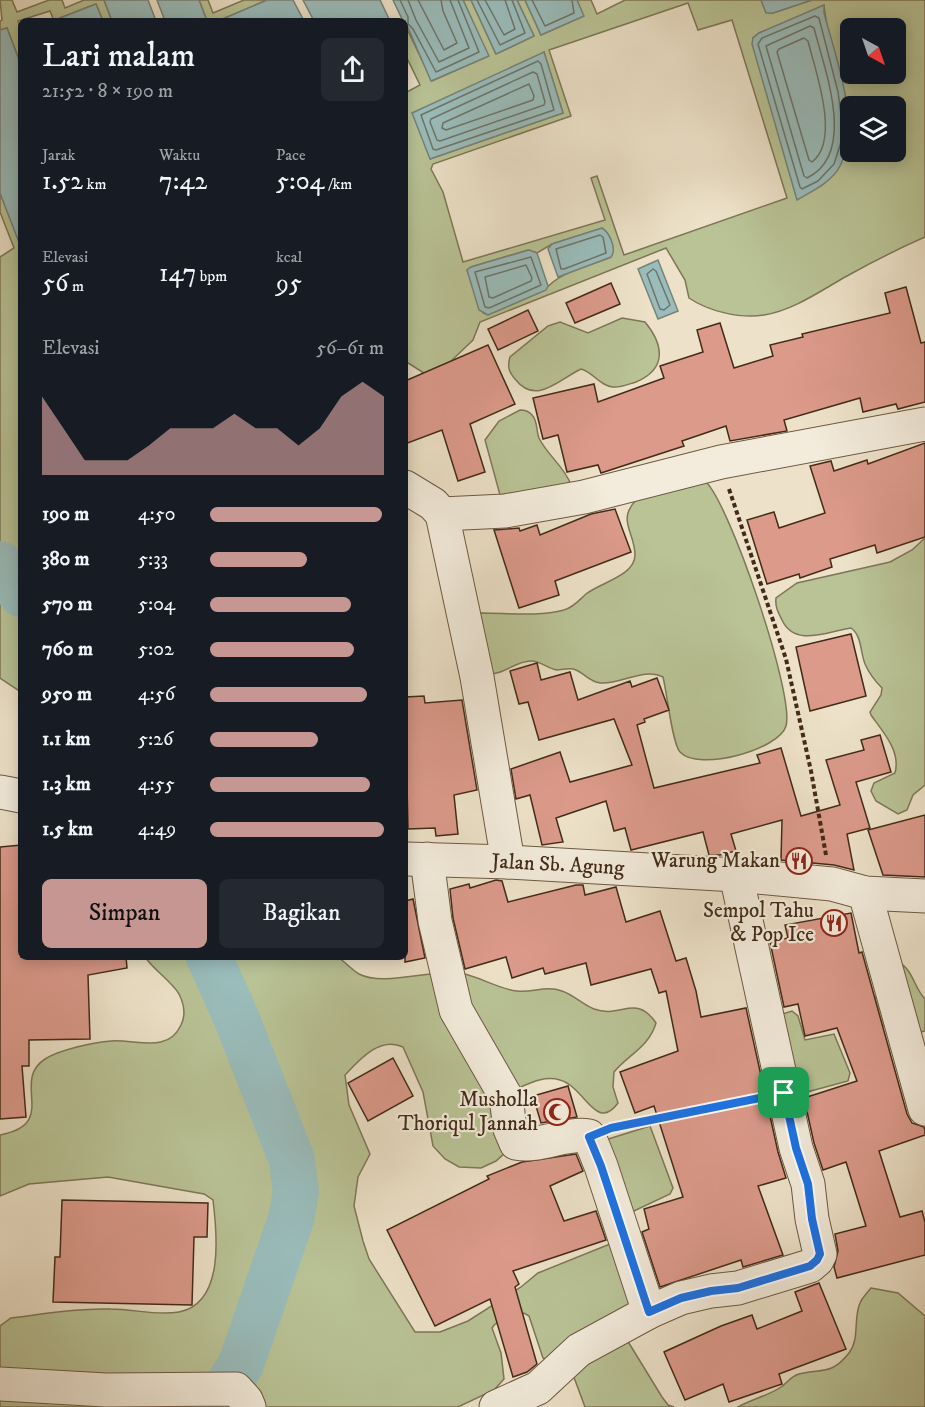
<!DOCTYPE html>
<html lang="id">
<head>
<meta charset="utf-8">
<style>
  body { margin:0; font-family:"IM FELL DW Pica",serif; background:#242831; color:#f1f3f6; height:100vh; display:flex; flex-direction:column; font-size:22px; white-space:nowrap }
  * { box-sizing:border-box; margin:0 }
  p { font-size:20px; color:#9ea1a6 }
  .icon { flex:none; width:33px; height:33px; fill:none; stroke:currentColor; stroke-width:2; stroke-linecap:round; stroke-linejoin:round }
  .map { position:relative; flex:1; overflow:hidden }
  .drawer { position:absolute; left:18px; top:18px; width:390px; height:942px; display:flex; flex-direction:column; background:#171b24; border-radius:9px; box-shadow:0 3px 15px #0003 }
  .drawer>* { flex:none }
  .needle { width:39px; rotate:140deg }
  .fabs { position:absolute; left:840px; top:18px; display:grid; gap:12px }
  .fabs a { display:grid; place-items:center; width:66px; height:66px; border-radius:9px; background:#171b24; box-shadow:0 3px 15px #0003; font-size:30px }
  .pin { position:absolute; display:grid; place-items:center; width:51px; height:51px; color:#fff; margin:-26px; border-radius:12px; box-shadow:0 3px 9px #0006 }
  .round { display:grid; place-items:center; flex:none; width:63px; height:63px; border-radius:9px; background:#242831 }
  .overview { display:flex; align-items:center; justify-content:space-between; height:102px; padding:0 24px }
  h1 { font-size:33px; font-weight:600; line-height:45px }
  .metrics { display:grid; grid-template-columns:repeat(3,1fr); gap:9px; height:102px; padding:6px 24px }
  .metrics div { display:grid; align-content:center }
  .metrics b { font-size:26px; font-weight:600 }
  .metrics small { font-size:16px; font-weight:400 }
  .metrics p { font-size:16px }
  .chart { height:168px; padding:12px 24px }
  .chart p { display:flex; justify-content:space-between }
  .chart svg { width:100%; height:108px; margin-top:6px; fill:#c59692; opacity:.7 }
  .action { display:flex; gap:12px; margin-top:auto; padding:12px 24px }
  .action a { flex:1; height:69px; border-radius:9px; background:#c59692; color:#111; font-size:24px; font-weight:600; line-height:69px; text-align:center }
  .action a+a { background:#242831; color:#f1f3f6 }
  ul { padding:0 24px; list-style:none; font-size:20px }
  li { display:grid; grid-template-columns:96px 72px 1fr; align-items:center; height:45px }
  li i { height:15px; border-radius:8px; background:#c59692 }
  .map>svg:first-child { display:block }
</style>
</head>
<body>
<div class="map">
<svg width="925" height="1407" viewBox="0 0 925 1407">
  <rect width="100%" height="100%" fill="#ede2c9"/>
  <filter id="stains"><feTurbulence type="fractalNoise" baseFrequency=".00333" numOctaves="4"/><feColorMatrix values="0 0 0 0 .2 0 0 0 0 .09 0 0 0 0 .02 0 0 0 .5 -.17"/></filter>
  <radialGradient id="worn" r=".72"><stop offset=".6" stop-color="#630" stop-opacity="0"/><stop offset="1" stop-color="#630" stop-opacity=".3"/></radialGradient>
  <!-- green -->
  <g fill="#b9c396" stroke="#7e7757" stroke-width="1.5" fill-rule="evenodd">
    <path d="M0 0H12L17 12 49 0H62L65 8 84 0H104L112 21H103L96 4 60 18 61 21H54L50 11 18 21 21 29V65L7 28 0 30V21L2 20Z"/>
    <path d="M199 0H208L213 13 244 0H267L218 21H207Z"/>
    <path d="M463 0H471L496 54 534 36 517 0H525L541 35 583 16 577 0H591L597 14 625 0H761L766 12 773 13 812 0H925V237C898 249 872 262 847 276 820 291 794 310 764 315 740 319 708 311 689 298L685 280 666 248 480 322 473 340 449 363 430 377 405 361V93L420 85 405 54V25L432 81 488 56ZM688 3 698 30 732 20 787 198 624 255 597 176 591 178 605 220 463 262 443 192 431 169 433 164 571 116 549 50ZM824 6 846 149 839 167 821 186 753 38 759 33ZM850 28H896V74H850ZM544 52 563 113 430 159ZM850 106H896V152H850ZM602 228C611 234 615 248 611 257 590 266 558 272 545 290L488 315 483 313 467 270 471 267 528 250 537 253 552 244Z"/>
    <path d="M0 193 21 245V692L0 678V257L14 248 0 212Z"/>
    <path d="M622 318 645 322C664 345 667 369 636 382 629 384 620 388 613 387 600 386 593 372 581 369 558 380 536 406 515 379 509 372 507 367 510 357L548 326 560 322 588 333Z"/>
    <path d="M520 410C525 410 529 411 532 415 538 421 536 431 539 438 547 455 565 467 571 485L500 495 485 440 499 421Z"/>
    <path d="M705 481C729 501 795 695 786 726 779 750 698 772 680 752 672 743 667 692 663 677 644 667 620 685 600 683 590 682 585 674 576 670 570 667 563 670 557 670 548 669 541 661 531 661 515 661 504 675 488 674L475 616 481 613C508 613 538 617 564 610 574 607 579 600 586 594 599 583 635 576 635 555 635 532 616 520 637 499Z"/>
    <path d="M925 538V785L913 795 907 810 898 814 876 801 871 791 874 783 895 773C901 751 883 732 871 715L870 712 881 695 882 688C875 681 869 673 865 664 860 651 862 636 851 628 828 631 795 648 782 620 778 612 775 607 776 598L797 583 890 562 912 550Z"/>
    <path d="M145 957H338C345 962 352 970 359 974 384 987 431 969 460 973 479 976 498 989 517 991 533 993 546 985 562 991 574 995 583 1005 594 1009 621 1019 636 993 656 1023 649 1047 628 1055 614 1072L613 1087 618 1103C596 1133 585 1087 560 1080 544 1075 528 1084 514 1090L516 1143 496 1161 481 1168 459 1167 445 1159 433 1146 423 1092 403 1047C380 1036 360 1059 345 1075L349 1105 370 1154 358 1177 354 1206 363 1241 369 1259 415 1332H440L468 1321 521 1287 538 1273 610 1244 638 1303 547 1360 543 1358 529 1316 524 1313 495 1324 492 1328 501 1353 504 1379 494 1390 458 1407H0V1326L11 1318C44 1314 78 1308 111 1309 134 1309 156 1316 179 1312 225 1303 217 1233 213 1200L204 1194 108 1177 29 1184 0 1196V1135C60 1124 10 1082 45 1059 59 1050 94 1042 111 1041 136 1039 168 1054 181 1025 186 1015 184 1004 179 994 172 982 154 970 145 957Z"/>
    <path d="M898 962C913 969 914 988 925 999V1031C907 1036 894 1019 874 1028L865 999 877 997Z"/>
    <path d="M792 1011 798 1016 805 1040 834 1034 850 1073 848 1081 796 1095 779 1015Z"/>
    <path d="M650 1126 673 1188 670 1194 634 1211H625L602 1141Z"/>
    <path d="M871 1288 898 1293 925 1316V1407H738C752 1399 768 1396 781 1387 787 1383 791 1376 799 1374 821 1368 831 1376 849 1353 860 1339 853 1319 860 1303 862 1298 867 1293 871 1288Z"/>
    <path d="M624 1335 662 1397 668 1405 674 1407H585L572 1372Z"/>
  </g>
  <!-- water -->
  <g fill="#9abdbc" stroke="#77837a" stroke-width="1.5">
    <path d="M104 0H148L156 21H112Z"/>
    <path d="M157 0H199L207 21H165Z"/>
    <path d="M267 0H293L304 21H218Z"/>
    <path d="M303 0H380L390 21H314Z"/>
    <path d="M393 0H463L489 56 431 81 405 21H403Z"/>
    <path d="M471 0H517L534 36 496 54Z"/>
    <path d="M525 0H577L584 16 541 35Z"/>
    <path d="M761 0H812L773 13H766Z"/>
    <path d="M96 4 103 21H61L60 18Z"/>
    <path d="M824 5V13C835 55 862 125 840 166 832 182 812 191 797 200L752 44 753 38 759 33Z"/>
    <path d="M7 28 21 65 20 245 0 193V30Z"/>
    <path d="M544 52 563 113 430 159 412 113Z"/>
    <path d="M602 228C610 233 617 250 611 257L558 277 548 249 552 244Z"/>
    <path d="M529 250 537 253 548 286 546 290 488 315 479 310 467 270 471 267Z"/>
    <path d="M658 260 678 311 658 319 638 269Z"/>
  </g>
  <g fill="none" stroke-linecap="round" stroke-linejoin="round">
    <!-- shore -->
    <g stroke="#6e746a" stroke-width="1.5">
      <path d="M400 0 408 17V24L413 29 436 72 479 52 458 0"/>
      <path d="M408 0 416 20 439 62 469 48 450 0"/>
      <path d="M418 0 444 50 457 43 443 11 441 0"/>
      <path d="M477 0 500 45 525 33 512 0"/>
      <path d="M485 0 504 35 515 29 505 0"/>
      <path d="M532 0 545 26 574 13 572 0"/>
      <path d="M815 16 819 18 838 92 842 123 845 130 834 164 818 181 802 189 800 187 758 44 762 38Z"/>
      <path d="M810 26 814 28C824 68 858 154 807 178L804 176 766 46Z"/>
      <path d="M804 38 808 41C815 70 841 140 812 162L809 160 777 52 779 49Z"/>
      <path d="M538 61 541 64 554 110 436 150 433 149 421 115Z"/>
      <path d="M533 72 537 74 545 102 544 105 440 141 437 140 430 122 431 119Z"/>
      <path d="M529 84 534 96 533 100 446 130 442 128 443 123Z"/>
      <path d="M600 235 603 237 606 253 564 269H561L556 249Z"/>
      <path d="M531 257 541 285 489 308 485 307 475 272Z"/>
      <path d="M526 265 532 278 531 281 493 298 489 297 485 277Z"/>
      <path d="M653 269 656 271 670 305 664 310 660 309 647 274Z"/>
    </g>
    <!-- river -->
    <g stroke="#9abdbc" stroke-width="46">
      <path d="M0 564 21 594"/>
      <path d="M209 957 236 1017 292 1160 296 1192 291 1219 249 1341 241 1364 215 1407"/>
    </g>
  </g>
  <!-- building -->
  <g fill="#dc9a8b" stroke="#432b18" stroke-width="1.5">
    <path d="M611 283 620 304 575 323 566 303Z"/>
    <path d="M906 287 921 343 925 342V402L898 409 896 404 863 412 860 398 784 420 787 431 730 441 726 426 682 441 684 446 601 473 598 465 567 472 558 435 543 439 533 398 594 384 598 402 664 378 660 366 703 352 697 330 720 323 734 368 773 356 770 345 803 337 802 334 890 313 885 293Z"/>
    <path d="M528 310 538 331 498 350 488 329Z"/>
    <path d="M488 345 515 404 470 424 485 472 458 481 442 430 405 444V381Z"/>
    <path d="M925 443V537L877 553 875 545 830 559 832 567 800 578 799 574 767 584 747 520 774 512 779 528 825 513 810 466 831 461 834 471 867 460 868 464Z"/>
    <path d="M615 509 631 552 555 581 559 595 519 608 494 530 519 528 520 531 537 525 540 535 591 514Z"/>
    <path d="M851 634 866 696 810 711 796 647Z"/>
    <path d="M537 663 541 680 570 672 578 700 630 681 632 687 657 678 669 710 644 719 645 722 637 725 654 788 760 763 757 755 781 748 801 816 840 805 826 760 864 750 861 740 880 735 891 772 856 782 870 828 847 834 854 870 834 865 781 860 782 820 731 834 736 851 720 855H709L703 832 631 850 625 828 614 831 606 801 556 818 563 842 542 845 530 795 516 799 511 769 560 752 570 782 632 765 614 719 539 740 528 702 519 704 510 671Z"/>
    <path d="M424 696 425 703 462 700 477 790 454 795 458 834 436 836 435 828 408 829 405 697Z"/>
    <path d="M925 815V877L883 875 868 830Z"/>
    <path d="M21 845V957H126L127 968 88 975 90 1039 29 1040V1066H22L26 1117 0 1119V847Z"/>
    <path d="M496 880 502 881 508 902 576 885H583L585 895 616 887 626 922 660 911 676 961 686 958 696 991 701 1017 746 1008 778 1152 786 1178 758 1186 783 1255 743 1267 741 1260 660 1287 642 1232 649 1229 644 1209 683 1197 654 1106 635 1113 620 1072 678 1051 666 991 659 993 651 969 591 985 586 963 545 974 543 968 512 978 506 957 465 969 453 918 450 889 469 884 470 888Z"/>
    <path d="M413 899 425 958 405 962V901Z"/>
    <path d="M851 913 859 953 862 952 907 1114 912 1123 924 1127 925 1131V1135L879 1151 900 1217 922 1211 925 1222V1255L837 1278 834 1267 838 1251 835 1234 866 1226 846 1162 823 1170 814 1143 804 1098 857 1081 837 1028 805 1036 798 1004 784 1007 770 942 788 938 785 925Z"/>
    <path d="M393 1058 413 1096 368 1121 348 1083Z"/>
    <path d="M568 1086 577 1117 541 1123 533 1096Z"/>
    <path d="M576 1154 583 1171 550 1186 564 1221 596 1211 606 1240 513 1271 519 1284 515 1287 537 1364 527 1372 513 1377 490 1299 435 1326 387 1230 489 1179 487 1176 522 1162Z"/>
    <path d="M62 1200 208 1203 207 1237H194L192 1305 53 1302 55 1257H60Z"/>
    <path d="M819 1283 846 1349 779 1374 782 1384 729 1402 723 1384 685 1400 664 1352 721 1326 752 1315 757 1329 802 1311 795 1292Z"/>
  </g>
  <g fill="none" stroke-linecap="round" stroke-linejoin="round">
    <defs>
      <g id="minor">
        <path d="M405 487 433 504 442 514 505 511 584 497 721 462 925 424"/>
        <path d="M442 514 477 677 508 862"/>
        <path d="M0 792 21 796"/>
        <path d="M407 859 508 862 736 875 832 884 865 893 925 896"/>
        <path d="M427 859 435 921 456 1010 506 1097 510 1129 516 1143C540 1148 565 1132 589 1136L601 1166 649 1312"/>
        <path d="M865 893 925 1109"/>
        <path d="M0 1384 106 1390 236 1389 246 1400 249 1407"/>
        <path d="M496 1407 538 1388 579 1350 649 1312 681 1298 711 1291 738 1288 810 1266 817 1260 820 1254 812 1219 808 1184 796 1148 736 875"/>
      </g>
    </defs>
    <!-- minor casing -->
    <use href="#minor" stroke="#6e5944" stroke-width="35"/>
    <!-- path -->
    <g stroke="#432b18" stroke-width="4" stroke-dasharray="4.5 3" stroke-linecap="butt">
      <path d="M729 489 786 659 811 771 826 855"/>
      <path d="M615 1127 757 1098"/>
    </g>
    <!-- minor -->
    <use href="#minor" stroke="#f3ecdc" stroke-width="33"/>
  </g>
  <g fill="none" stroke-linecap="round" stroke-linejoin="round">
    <defs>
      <path id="route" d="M784 1093 796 1148 808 1184 812 1219 820 1254 817 1260 810 1266 738 1288 711 1291 681 1298 649 1312 601 1166 589 1137 611 1128Z"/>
    </defs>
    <!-- route casing -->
    <use href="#route" stroke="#fff" stroke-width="12"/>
    <!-- route -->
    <use href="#route" stroke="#1a73e8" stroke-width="8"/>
  </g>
  <!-- icons -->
  <defs>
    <symbol id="restaurant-ring" viewBox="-11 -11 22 22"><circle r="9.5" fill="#f3ecdc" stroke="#8f2418" stroke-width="1.5"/><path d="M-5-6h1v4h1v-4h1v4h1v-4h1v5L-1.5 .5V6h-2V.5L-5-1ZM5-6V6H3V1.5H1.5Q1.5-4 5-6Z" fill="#8f2418"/></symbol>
    <symbol id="mosque-ring" viewBox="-11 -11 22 22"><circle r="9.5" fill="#f3ecdc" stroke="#8f2418" stroke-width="1.5"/><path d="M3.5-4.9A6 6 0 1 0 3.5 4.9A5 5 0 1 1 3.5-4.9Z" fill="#8f2418"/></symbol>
  </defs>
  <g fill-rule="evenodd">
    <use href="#restaurant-ring" x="784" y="846" width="30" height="30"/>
    <use href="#restaurant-ring" x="819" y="908" width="30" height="30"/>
    <use href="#mosque-ring" x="542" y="1097" width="30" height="30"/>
  </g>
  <g text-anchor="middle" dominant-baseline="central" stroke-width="4.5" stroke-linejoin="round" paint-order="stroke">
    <!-- poi labels -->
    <g font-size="21" fill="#432b18" stroke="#f3ecdc" text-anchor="end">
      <text x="780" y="861">Warung Makan</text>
      <text x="814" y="911">Sempol Tahu<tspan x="814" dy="24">&amp; Pop Ice</tspan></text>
      <text x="538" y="1100">Musholla<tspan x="538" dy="24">Thoriqul Jannah</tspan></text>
    </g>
    <!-- street labels -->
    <g font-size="21" fill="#432b18" stroke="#f3ecdc">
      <text transform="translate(558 865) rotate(3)">Jalan Sb. Agung</text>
    </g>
  </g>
  <rect width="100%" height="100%" filter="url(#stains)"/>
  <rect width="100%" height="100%" fill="url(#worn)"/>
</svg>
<div class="fabs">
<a><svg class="needle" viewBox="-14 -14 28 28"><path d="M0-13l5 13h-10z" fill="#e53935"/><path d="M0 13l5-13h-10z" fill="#9ea1a6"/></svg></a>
<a><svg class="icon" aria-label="layers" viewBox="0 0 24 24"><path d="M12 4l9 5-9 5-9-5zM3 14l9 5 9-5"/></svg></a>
</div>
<div class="pin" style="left:784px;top:1093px;background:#1e9e55"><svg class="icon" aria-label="arrive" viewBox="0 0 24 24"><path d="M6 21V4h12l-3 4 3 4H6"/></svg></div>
<section class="drawer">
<div class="overview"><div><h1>Lari malam</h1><p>21:52 · 8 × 190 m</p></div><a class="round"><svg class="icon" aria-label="share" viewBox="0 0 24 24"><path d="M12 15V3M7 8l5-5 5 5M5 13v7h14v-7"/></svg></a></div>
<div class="metrics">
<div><p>Jarak</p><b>1.52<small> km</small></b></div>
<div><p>Waktu</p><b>7:42</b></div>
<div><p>Pace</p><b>5:04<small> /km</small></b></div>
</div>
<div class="metrics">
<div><p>Elevasi</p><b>56<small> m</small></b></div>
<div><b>147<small> bpm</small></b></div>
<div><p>kcal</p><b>95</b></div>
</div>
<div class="chart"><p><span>Elevasi</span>56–61 m</p>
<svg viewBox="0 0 160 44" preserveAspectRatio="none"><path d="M0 44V12L10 25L20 38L30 38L40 38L50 32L60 25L70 25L80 25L90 19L100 25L110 25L120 32L130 25L140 12L150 6L160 12V44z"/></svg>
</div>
<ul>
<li><b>190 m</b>4:50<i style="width:99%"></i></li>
<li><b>380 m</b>5:33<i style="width:56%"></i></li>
<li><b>570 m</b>5:04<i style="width:81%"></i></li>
<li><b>760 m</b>5:02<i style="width:83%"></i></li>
<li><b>950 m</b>4:56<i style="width:90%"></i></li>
<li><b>1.1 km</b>5:26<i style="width:62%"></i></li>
<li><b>1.3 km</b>4:55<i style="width:92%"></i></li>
<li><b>1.5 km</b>4:49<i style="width:100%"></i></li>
</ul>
<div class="action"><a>Simpan</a><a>Bagikan</a></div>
</section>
</div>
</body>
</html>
